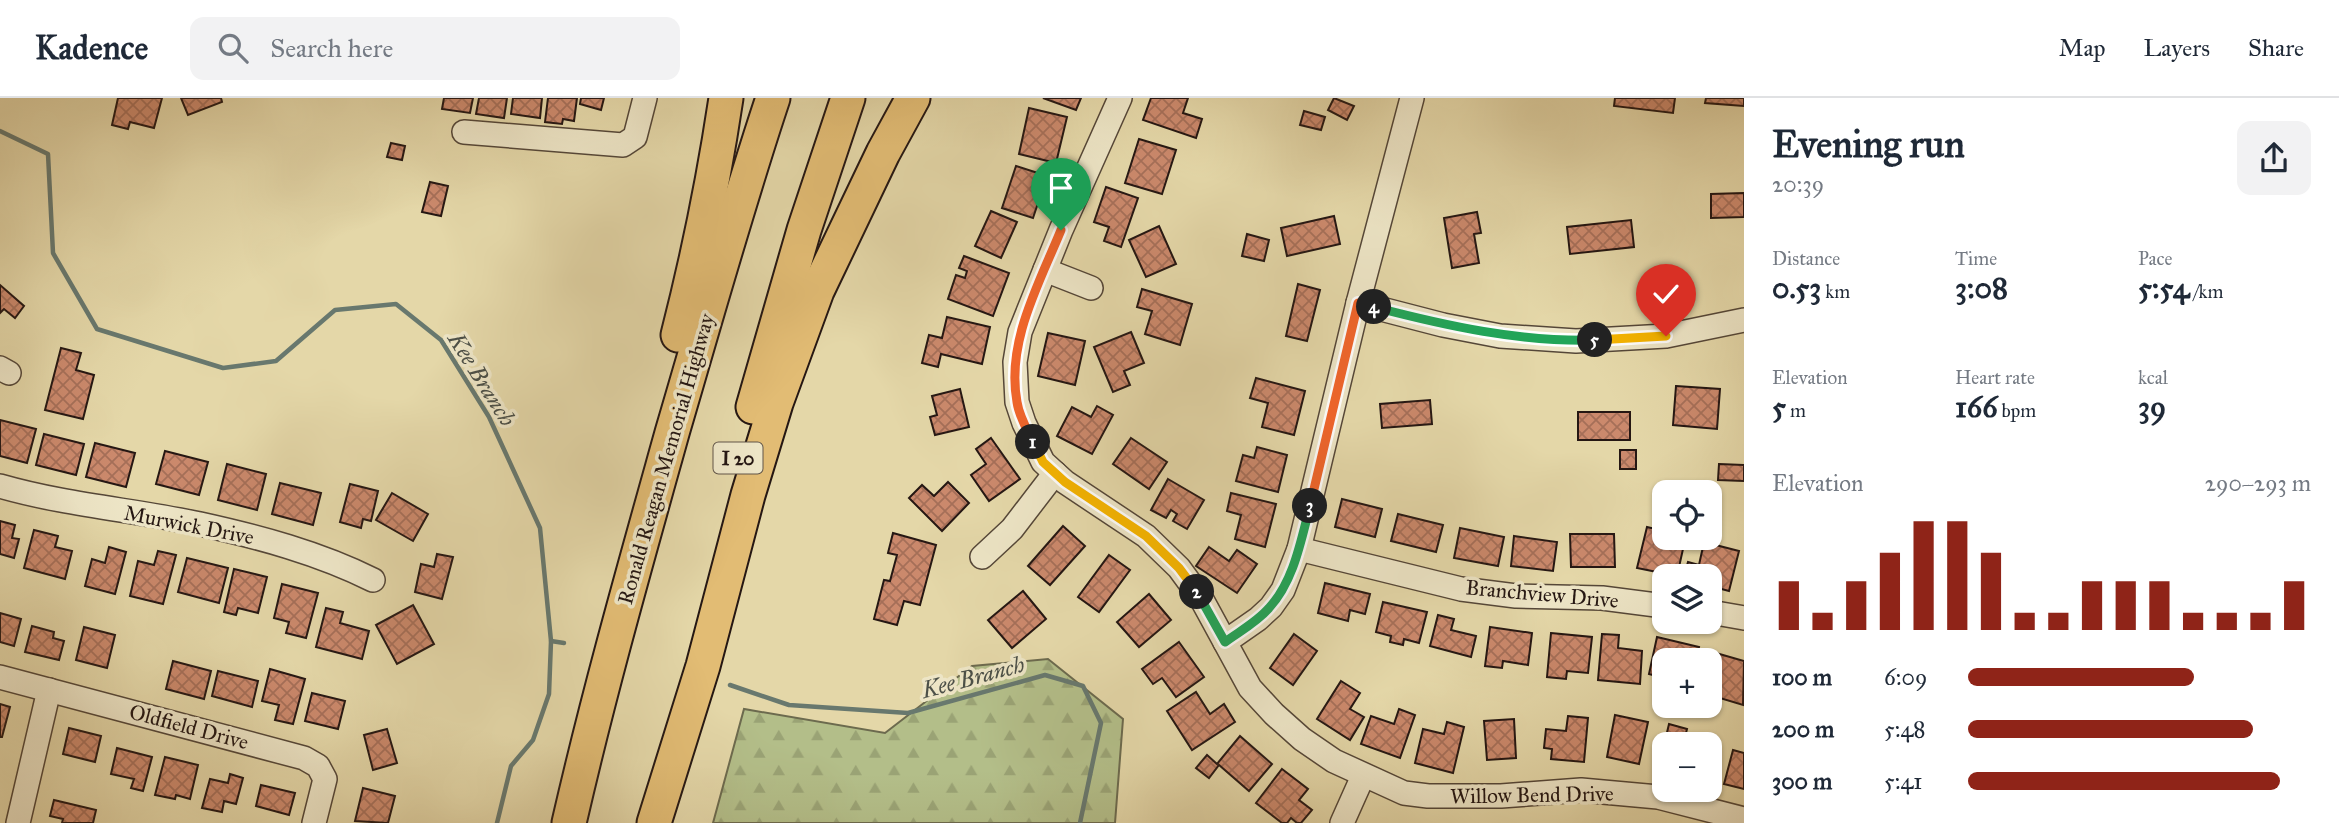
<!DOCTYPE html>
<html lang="en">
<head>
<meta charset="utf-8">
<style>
  body { margin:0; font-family:"IM FELL Great Primer",serif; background:#f2f2f3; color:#1f2937; height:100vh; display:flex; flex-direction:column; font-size:26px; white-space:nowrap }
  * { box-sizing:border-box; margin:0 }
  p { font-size:23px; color:#747a83 }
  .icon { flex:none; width:38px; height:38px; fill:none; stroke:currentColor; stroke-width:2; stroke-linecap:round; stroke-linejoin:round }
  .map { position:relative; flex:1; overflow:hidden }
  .details { display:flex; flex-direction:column; background:#fff; width:595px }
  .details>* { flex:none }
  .fabs { position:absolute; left:1652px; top:382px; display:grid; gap:14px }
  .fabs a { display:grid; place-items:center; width:70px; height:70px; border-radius:14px; background:#fff; box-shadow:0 2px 5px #0004; font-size:35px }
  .pin { position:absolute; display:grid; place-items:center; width:60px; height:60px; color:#fff; margin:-72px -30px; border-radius:50% 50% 50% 0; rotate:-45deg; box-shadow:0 0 7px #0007 }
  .pin .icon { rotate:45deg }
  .km { position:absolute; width:35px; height:35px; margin:-18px; border-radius:50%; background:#222; color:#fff; font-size:19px; line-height:35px; text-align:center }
  .round { display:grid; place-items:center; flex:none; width:74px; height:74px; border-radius:14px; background:#f2f2f3 }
  .overview { display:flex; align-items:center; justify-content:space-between; height:119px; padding:0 28px }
  h1 { font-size:38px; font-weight:700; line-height:52px }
  .figures { display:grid; grid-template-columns:repeat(3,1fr); gap:10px; height:119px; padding:7px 28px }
  .figures div { display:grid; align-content:center }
  .figures b { font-size:30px; font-weight:700 }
  .figures small { font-size:19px; font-weight:400 }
  .figures p { font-size:19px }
  .chart { height:196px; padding:14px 28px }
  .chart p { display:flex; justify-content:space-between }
  .chart svg { width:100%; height:126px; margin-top:7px; stroke:#8f2418; stroke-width:6 }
  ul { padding:0 28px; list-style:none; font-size:23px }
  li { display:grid; grid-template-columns:112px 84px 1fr; align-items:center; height:52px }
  li i { height:18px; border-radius:9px; background:#8f2418 }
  header { display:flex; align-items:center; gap:42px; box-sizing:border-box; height:98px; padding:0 35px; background:#fff; border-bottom:2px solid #e0e1e3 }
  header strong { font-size:33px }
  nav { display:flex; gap:38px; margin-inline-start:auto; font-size:24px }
  .search { width:490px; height:63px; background:#f2f2f3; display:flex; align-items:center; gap:18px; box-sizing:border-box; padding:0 24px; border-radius:14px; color:#747a83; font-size:26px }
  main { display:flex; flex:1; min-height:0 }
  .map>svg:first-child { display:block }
</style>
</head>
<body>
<header>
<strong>Kadence</strong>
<div class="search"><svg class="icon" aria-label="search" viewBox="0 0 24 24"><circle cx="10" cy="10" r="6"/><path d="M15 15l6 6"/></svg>Search here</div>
<nav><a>Map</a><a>Layers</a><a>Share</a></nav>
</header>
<main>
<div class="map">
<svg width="1744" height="725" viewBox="0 0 1744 725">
  <defs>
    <pattern id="forest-firs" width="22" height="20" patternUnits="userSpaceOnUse" patternTransform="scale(1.75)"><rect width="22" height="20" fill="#b3be89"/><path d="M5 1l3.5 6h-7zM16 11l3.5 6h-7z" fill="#9aa375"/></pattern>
    <pattern id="building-cross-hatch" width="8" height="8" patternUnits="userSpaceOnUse" patternTransform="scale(1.75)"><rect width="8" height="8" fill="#cb896c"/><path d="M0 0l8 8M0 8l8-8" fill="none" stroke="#a56f58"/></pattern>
  </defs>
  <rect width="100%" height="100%" fill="#e4d7a8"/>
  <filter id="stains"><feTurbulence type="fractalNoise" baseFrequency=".00286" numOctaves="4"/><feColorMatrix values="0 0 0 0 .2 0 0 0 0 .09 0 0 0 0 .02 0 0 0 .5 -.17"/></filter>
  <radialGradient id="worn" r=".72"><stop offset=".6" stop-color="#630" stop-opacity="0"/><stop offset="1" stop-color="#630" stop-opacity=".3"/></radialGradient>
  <!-- forest -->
  <path fill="url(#forest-firs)" stroke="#6c6a4e" stroke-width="2" d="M1048 561 1123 621 1115 725H713L744 611 885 635 972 568Z"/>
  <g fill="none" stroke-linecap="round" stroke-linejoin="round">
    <!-- stream -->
    <g stroke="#68786e" stroke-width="4.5">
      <path d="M0 33 48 56 53 155 97 231 223 270 276 263 335 212 396 206 441 242 489 319 540 430 551 543 549 596 533 642 511 668 497 725"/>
      <path d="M551 543 564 545"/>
      <path d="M730 587 789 607 908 615 1045 577 1083 588 1101 625 1080 725"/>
    </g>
  </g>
  <!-- building -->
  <g fill="url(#building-cross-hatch)" stroke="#251713" stroke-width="2">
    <path d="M118 0H162L154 30 130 24 128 31 112 27Z"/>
    <path d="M181 0H221L222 4 188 17Z"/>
    <path d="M444 0H473L470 15 442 11Z"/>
    <path d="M479 0H507L504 20 476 16Z"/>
    <path d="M513 0H542L540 20 511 16Z"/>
    <path d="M548 0H577L574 23 563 21 562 26 545 24Z"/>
    <path d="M581 0H604L601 12 580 6Z"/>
    <path d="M1043 0H1081L1076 12Z"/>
    <path d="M1151 0H1188L1183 15 1202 21 1196 40 1143 22Z"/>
    <path d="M1334 0 1354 8 1347 22 1328 12Z"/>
    <path d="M1615 0H1675L1673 15 1614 8Z"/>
    <path d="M1706 0H1744V8L1705 5Z"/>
    <path d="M1029 10 1067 19 1056 65 1019 56Z"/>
    <path d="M1304 13 1325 19 1321 32 1300 27Z"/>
    <path d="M1139 41 1176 52 1162 96 1125 85Z"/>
    <path d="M391 45 405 48 402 62 387 59Z"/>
    <path d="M1016 68 1047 78 1033 120 1002 110Z"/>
    <path d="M430 84 448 88 441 118 422 114Z"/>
    <path d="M1106 89 1138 100 1121 149 1104 143 1109 129 1094 124Z"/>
    <path d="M1744 95V119L1711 120V96Z"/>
    <path d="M991 113 1017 124 1001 160 975 148Z"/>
    <path d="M1477 114 1481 135 1474 136 1479 165 1452 170 1444 120Z"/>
    <path d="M1334 118 1340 146 1287 158 1281 130Z"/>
    <path d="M1631 122 1634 149 1570 156 1567 129Z"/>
    <path d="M1159 128 1176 166 1146 179 1129 142Z"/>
    <path d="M1247 136 1269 142 1264 163 1242 158Z"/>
    <path d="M964 158 1009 175 993 218 948 201 956 177 965 180 967 173 959 170Z"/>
    <path d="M1298 186 1320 192 1307 243 1286 238Z"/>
    <path d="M0 187 24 208 15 220 4 211 0 215Z"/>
    <path d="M1142 191 1192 206 1180 247 1145 236 1152 213 1137 209Z"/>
    <path d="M947 219 990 229 982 266 941 256 938 269 922 265 929 237 942 240Z"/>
    <path d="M1131 234 1144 265 1124 273 1130 287 1113 294 1094 249Z"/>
    <path d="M1048 235 1085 243 1075 287 1038 278Z"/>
    <path d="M61 250 81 255 76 272 94 277 83 321 45 312Z"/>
    <path d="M1256 280 1305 293 1294 337 1262 329 1268 305 1250 300Z"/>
    <path d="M1676 288 1720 291 1717 331 1673 327Z"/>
    <path d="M960 291 969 329 935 337 930 319 937 317 932 298Z"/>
    <path d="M1430 302 1432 326 1382 330 1380 306Z"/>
    <path d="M1097 308 1113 317 1092 356 1057 338 1072 309 1091 319Z"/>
    <rect x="1578" y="314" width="52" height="28"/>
    <path d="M0 322 36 331 27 365 0 358Z"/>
    <path d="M44 336 84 346 76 377 36 367Z"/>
    <path d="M991 340 1020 381 989 403 971 377 986 366 976 351Z"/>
    <path d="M1131 340 1167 364 1149 391 1113 366Z"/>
    <path d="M95 345 135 355 126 389 86 379Z"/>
    <path d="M1257 349 1287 357 1278 394 1236 383 1243 357 1254 360Z"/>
    <rect x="1620" y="352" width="16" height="19"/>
    <path d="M165 353 208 364 199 397 156 386Z"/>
    <path d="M227 366 266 376 257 412 218 402Z"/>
    <path d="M1719 366 1744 367V383L1718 382Z"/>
    <path d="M1168 381 1204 402 1187 431 1173 423 1177 416 1171 412 1166 420 1151 412Z"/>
    <path d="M948 384 969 405 942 433 909 400 922 387 934 398Z"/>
    <path d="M280 385 321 395 313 427 272 416Z"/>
    <path d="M350 386 378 393 371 423 363 421 361 430 340 424Z"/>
    <path d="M392 395 428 416 413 443 376 422Z"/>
    <path d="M1231 395 1276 406 1265 449 1235 441 1241 417 1227 413Z"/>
    <path d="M1342 401 1382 411 1375 439 1335 429Z"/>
    <path d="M1398 416 1443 427 1436 454 1391 443Z"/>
    <path d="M0 423 15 427 12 440 19 441 14 460 0 456Z"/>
    <path d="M1063 428 1085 448 1050 487 1028 468Z"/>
    <path d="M1647 429 1664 433V439H1674L1672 448 1683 451 1677 478 1637 470Z"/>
    <path d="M1460 430 1504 439 1498 468 1454 460Z"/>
    <path d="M34 432 58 438 55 449 72 453 65 481 24 470Z"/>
    <path d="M893 435 936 447 920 507 904 503 897 527 874 521 884 482 890 483 897 457 888 455Z"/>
    <path d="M1570 436H1614L1615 469H1571Z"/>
    <path d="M1514 438 1557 444 1553 473 1511 468Z"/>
    <path d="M1704 444 1739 453 1729 493 1710 488V478H1684L1688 464 1699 467Z"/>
    <path d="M109 449 126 454 115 496 85 488 92 461 105 465Z"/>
    <path d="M1209 449 1229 463 1237 452 1257 466 1237 495 1196 468Z"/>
    <path d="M158 453 176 457 163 506 130 498 138 463 154 467Z"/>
    <path d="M437 456 453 459 442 501 415 494 421 466 434 469Z"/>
    <path d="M1109 457 1130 472 1099 514 1078 499Z"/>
    <path d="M187 460 228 470 219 505 178 494Z"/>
    <path d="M234 471 267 479 258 515 238 510 236 517 224 514Z"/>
    <path d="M1325 485 1370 496 1365 516 1350 512 1348 523 1318 515Z"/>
    <path d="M282 486 318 495 306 540 286 535 289 524 274 520Z"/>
    <path d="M1023 493 1046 521 1012 550 988 522Z"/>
    <path d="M1149 496 1171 522 1139 549 1117 524Z"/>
    <path d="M1383 504 1427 514 1419 545 1404 541 1403 547 1390 544 1391 538 1376 534Z"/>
    <path d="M413 507 434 546 397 566 376 527Z"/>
    <path d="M326 510 343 514 340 525 369 533 362 561 316 549Z"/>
    <path d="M0 515 21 521 14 548 0 544Z"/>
    <path d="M1438 517 1454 521 1451 532 1476 538 1471 559 1430 548Z"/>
    <path d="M32 528 54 534 53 540 64 543 59 562 25 554Z"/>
    <path d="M84 529 115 537 107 570 76 562Z"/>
    <path d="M1490 529 1532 535 1528 567 1503 563 1502 570 1485 568Z"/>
    <path d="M1551 535 1592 539 1588 575 1567 573 1566 581 1547 579Z"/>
    <path d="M1294 536 1317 553 1293 587 1270 570Z"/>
    <path d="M1602 536 1619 537 1618 550 1642 553 1640 586 1598 582Z"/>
    <path d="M1657 539 1699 549 1696 562H1664V580L1649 576Z"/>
    <path d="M1179 544 1204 579 1176 599 1162 580 1153 586 1142 571Z"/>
    <path d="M1716 555 1744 563 1743 607 1710 597V576Z"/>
    <path d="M173 563 211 573 204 601 166 591Z"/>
    <path d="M270 571 305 581 293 626 275 622 279 607 262 603Z"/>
    <path d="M218 573 258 583 252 609 212 598Z"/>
    <path d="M1341 583 1360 595 1350 611 1364 619 1350 642 1317 621Z"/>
    <path d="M1196 594 1210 616 1224 606 1235 624 1192 652 1167 613Z"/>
    <path d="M312 595 345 603 338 631 305 623Z"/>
    <path d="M0 606 10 609 2 639H0Z"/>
    <path d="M1399 611 1415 617 1400 660 1361 646 1371 618 1394 626Z"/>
    <path d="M1615 617 1648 624 1639 666 1607 659Z"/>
    <path d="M1568 618 1588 620 1584 664 1551 661 1552 651 1544 650 1546 631 1566 633Z"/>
    <path d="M1514 621 1516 660 1487 662 1484 623Z"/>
    <path d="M1447 624 1464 629 1453 675 1415 665 1423 631 1444 636Z"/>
    <path d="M1669 626 1687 631 1684 643 1697 646H1664V665L1660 664Z"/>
    <path d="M69 630 101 638 95 664 63 656Z"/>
    <path d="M387 631 397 665 373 672 364 637Z"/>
    <path d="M1240 638 1272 666 1249 693 1219 667 1209 680 1196 670 1207 657 1217 666Z"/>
    <path d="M117 650 152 659 143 693 131 690 134 681 111 676Z"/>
    <path d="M1733 652 1744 655V691L1724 686Z"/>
    <path d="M165 659 198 667 190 701 176 697 175 701 155 697Z"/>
    <path d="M1282 671 1308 691 1299 702 1312 712 1301 725H1297L1291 720 1287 725H1282L1256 705Z"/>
    <path d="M230 676 243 680 236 706 224 703 222 714 202 710 210 681 228 685Z"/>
    <path d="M261 687 295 695 289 717 256 708Z"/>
    <path d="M363 690 395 698 388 725 355 723Z"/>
    <path d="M54 702 96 712 93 725H62L63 721 50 718Z"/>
  </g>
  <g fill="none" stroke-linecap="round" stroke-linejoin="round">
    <defs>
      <g id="minor">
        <path d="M1120 0 1061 132 1020 234 1015 264 1017 304 1024 325 1043 364 1065 384 1146 438 1179 470 1201 500 1250 590 1274 616 1302 641 1334 663 1404 695 1428 698H1501L1581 692 1658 699 1744 721"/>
        <path d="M464 34 623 47 635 39 645 0"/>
        <path d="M1045 172 1091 190"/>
        <path d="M1358 205 1443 227 1500 238 1576 243 1666 238 1744 222"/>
        <path d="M0 270 9 275"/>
        <path d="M0 388C66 407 134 412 200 426 259 439 319 455 373 482"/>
        <path d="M1299 451 1461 491 1516 498 1602 500 1664 508"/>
        <path d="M982 459 1012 431 1055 375"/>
        <path d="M1710 514 1744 520"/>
        <path d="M1225 544 1258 521 1271 509 1283 492 1299 451 1358 205 1412 0"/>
        <path d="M0 579 304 660 318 668 325 681 314 725"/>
        <path d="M18 725 49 592"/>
        <path d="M1342 725 1363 678"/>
      </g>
      <g id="highway">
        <path d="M678 237C698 159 714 80 726 0"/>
        <path d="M753 309 804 132 848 0"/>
        <path d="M569 725C599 594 636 464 672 335 705 223 736 111 773 0"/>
        <path d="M654 725 703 568 748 397 776 305 817 193 883 55 913 0"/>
      </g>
    </defs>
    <!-- minor casing -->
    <use href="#minor" stroke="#554738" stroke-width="26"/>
    <!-- highway casing -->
    <use href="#highway" stroke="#251713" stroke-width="37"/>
    <!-- minor -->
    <use href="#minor" stroke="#ede5c6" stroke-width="23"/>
    <!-- highway -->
    <use href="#highway" stroke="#e2bc74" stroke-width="33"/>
  </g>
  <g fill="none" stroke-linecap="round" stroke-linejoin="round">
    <defs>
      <path id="split-1" d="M1033 344C1027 332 1019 318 1017 304 1006 244 1039 186 1061 132"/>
      <path id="split-2" d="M1033 344 1043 364 1065 384 1146 438 1179 470 1197 494"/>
      <path id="split-3" d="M1197 494 1225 544C1240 533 1257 524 1269 510 1294 483 1301 442 1310 408"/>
      <path id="split-4" d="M1310 408 1358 205 1374 209"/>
      <path id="split-5" d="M1374 209C1447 228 1519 244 1595 242"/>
      <path id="split-6" d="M1595 242 1666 238"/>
    </defs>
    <!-- split-1 casing -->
    <use href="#split-1" stroke="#fff" stroke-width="14"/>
    <!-- split-2 casing -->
    <use href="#split-2" stroke="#fff" stroke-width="14"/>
    <!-- split-3 casing -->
    <use href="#split-3" stroke="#fff" stroke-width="14"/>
    <!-- split-4 casing -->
    <use href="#split-4" stroke="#fff" stroke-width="14"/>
    <!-- split-5 casing -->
    <use href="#split-5" stroke="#fff" stroke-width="14"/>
    <!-- split-6 casing -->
    <use href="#split-6" stroke="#fff" stroke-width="14"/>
    <!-- split-1 -->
    <use href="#split-1" stroke="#f0652b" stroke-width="9"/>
    <!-- split-2 -->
    <use href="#split-2" stroke="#f5b400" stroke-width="9"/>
    <!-- split-3 -->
    <use href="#split-3" stroke="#22a559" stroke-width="9"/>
    <!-- split-4 -->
    <use href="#split-4" stroke="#f0652b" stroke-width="9"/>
    <!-- split-5 -->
    <use href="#split-5" stroke="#22a559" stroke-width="9"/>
    <!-- split-6 -->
    <use href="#split-6" stroke="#f5b400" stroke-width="9"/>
  </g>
  <g text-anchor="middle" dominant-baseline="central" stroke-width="7" stroke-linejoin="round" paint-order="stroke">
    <!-- shield labels -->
    <rect fill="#ede5c6" stroke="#615549" stroke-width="2" x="713.5" y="344.5" width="49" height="31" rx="5"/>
    <g font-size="19" font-weight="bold" fill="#251713">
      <text x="738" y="360">I 20</text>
    </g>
    <!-- street labels -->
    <g font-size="21" fill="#251713" stroke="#ede5c6">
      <text transform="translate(666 361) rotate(-74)">Ronald Reagan Memorial Highway</text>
      <text transform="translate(189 427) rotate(11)">Murwick Drive</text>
      <text transform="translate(1542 496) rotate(5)">Branchview Drive</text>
      <text transform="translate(189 629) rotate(15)">Oldfield Drive</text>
      <text transform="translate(1532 697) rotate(-1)">Willow Bend Drive</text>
    </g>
    <!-- water labels -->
    <g font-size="23" font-style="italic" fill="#4c5048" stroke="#ede5c6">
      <text transform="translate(482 281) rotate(58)">Kee Branch</text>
      <text transform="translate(973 579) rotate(-15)">Kee Branch</text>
    </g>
  </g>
  <rect width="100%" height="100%" filter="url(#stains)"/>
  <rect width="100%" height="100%" fill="url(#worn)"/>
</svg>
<div class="fabs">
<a><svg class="icon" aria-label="locate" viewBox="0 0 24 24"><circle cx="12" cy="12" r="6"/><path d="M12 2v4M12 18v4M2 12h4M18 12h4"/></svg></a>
<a><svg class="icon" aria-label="layers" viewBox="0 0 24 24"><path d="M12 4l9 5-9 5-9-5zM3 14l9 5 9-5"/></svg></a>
<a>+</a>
<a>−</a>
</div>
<div class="pin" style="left:1061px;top:132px;background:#1e9e55"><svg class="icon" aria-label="arrive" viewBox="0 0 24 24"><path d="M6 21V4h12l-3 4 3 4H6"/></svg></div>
<div class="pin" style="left:1666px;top:238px;background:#d93025"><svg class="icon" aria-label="check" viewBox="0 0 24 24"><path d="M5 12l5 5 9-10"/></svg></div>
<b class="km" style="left:1033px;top:344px">1</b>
<b class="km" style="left:1197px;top:494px">2</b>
<b class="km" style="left:1310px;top:408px">3</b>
<b class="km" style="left:1374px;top:209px">4</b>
<b class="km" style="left:1595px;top:242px">5</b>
</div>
<section class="details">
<div class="overview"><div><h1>Evening run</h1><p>20:39</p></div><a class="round"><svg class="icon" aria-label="share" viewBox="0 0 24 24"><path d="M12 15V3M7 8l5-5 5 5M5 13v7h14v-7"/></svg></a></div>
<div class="figures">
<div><p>Distance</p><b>0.53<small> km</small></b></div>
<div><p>Time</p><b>3:08</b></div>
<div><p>Pace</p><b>5:54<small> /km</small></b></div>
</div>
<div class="figures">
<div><p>Elevation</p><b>5<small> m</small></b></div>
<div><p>Heart rate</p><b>166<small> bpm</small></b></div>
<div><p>kcal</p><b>39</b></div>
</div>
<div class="chart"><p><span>Elevation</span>290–293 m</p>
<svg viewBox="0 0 160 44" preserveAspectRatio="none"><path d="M5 44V27M15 44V38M25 44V27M35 44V17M45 44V6M55 44V6M65 44V17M75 44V38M85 44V38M95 44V27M105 44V27M115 44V27M125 44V38M135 44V38M145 44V38M155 44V27"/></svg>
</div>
<ul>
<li><b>100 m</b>6:09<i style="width:66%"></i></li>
<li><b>200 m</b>5:48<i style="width:83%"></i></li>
<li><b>300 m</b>5:41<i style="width:91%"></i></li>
</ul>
</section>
</main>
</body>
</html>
